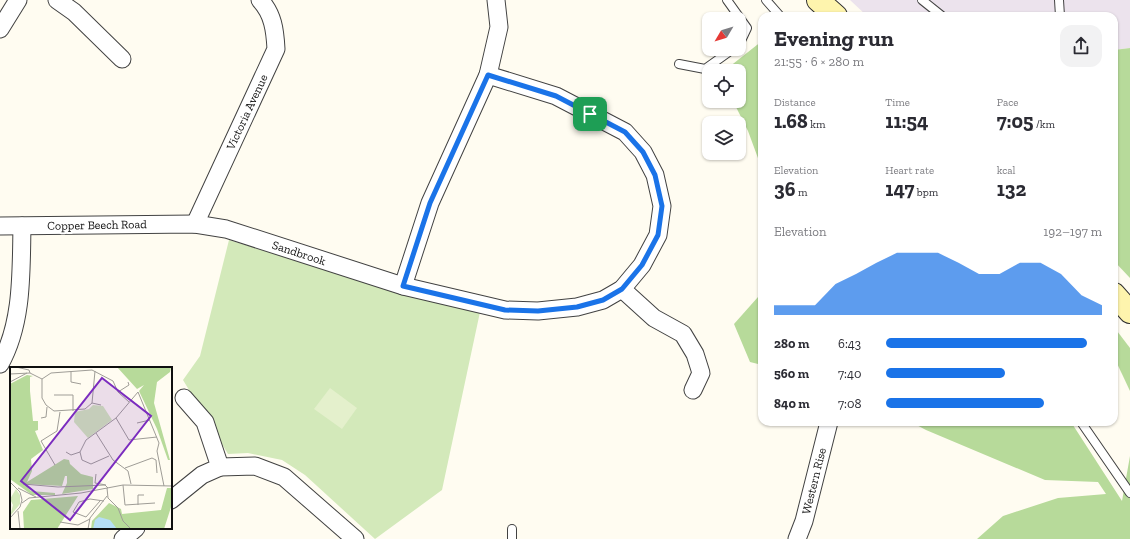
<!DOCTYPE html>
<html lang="en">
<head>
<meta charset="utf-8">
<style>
  body { margin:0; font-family:"Zilla Slab",serif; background:#f2f2f3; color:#2b2b33; height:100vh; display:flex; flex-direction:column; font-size:15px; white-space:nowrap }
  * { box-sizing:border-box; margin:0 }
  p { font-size:13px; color:#7c7c81 }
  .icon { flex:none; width:22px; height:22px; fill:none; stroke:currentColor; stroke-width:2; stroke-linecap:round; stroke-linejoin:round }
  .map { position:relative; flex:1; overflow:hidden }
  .drawer { position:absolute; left:758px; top:12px; width:360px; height:414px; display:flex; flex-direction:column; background:#fff; border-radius:12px; box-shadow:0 1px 3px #0004 }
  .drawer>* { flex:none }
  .needle { width:26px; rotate:232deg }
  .fabs { position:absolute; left:702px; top:12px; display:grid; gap:8px }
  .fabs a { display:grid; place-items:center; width:44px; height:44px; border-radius:8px; background:#fff; box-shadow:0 1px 3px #0004; font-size:20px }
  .pin { position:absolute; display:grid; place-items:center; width:34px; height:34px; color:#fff; margin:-17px; border-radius:8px; box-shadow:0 2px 6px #0006 }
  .round { display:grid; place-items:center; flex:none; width:42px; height:42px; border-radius:12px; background:#f2f2f3 }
  .headline { display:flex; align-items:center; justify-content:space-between; height:68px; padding:0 16px }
  h1 { font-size:22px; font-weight:700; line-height:30px }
  .metrics { display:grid; grid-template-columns:repeat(3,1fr); gap:6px; height:68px; padding:4px 16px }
  .metrics div { display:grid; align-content:center }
  .metrics b { font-size:20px; font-weight:700 }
  .metrics small { font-size:11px; font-weight:400 }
  .metrics p { font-size:11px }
  .chart { height:112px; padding:8px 16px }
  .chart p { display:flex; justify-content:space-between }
  .chart svg { width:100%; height:72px; margin-top:4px; fill:#1a73e8; opacity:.7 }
  ul { padding:0 16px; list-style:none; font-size:13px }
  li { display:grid; grid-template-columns:64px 48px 1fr; align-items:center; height:30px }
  li i { height:10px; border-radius:5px; background:#1a73e8 }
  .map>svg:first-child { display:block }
</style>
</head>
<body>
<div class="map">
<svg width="1130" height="539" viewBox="0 0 1130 539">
  <rect width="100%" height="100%" fill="#fffcf1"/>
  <!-- industrial -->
  <path fill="#ece3ed" d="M850 0H1130V48L1114 50V16H867Z"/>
  <!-- green -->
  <path fill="#d3e9ba" d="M229 240 362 281 480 312 442 490 375 539 305 475 282 460 248 453 228 454 183 380 200 356Z"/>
  <!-- forest -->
  <g fill="#b7da9a">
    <path d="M762 41V365L750 362 734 324 758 297 762 169 748 131 733 101H739V71H724Z"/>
    <path d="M1130 48V278L1114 261V50Z"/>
    <path d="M1114 327 1130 348V391L1114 357Z"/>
    <path d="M911 422H1071L1122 501 1130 456V539H977L1003 516 1058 498 1106 494 1098 482 1045 480 926 430Z"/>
  </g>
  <!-- pitch -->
  <path fill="#e4f0cc" d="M330 388 357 408 342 429 314 409Z"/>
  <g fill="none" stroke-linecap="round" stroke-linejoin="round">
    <defs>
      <g id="lane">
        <path d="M727 0 747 28 739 45"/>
        <path d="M766 0 780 16"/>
        <path d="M922 0 942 16"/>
        <path d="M1059 0 1060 16"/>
        <path d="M679 64 705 69 733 49"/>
        <path d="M1081 422 1130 493"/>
        <path d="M512 539V529"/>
      </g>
      <g id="street">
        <path d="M57 0 74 12 122 59"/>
        <path d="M0 29 18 0"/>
        <path d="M195 224 276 49C275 30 273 14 260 0"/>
        <path d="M0 226 195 224 226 229 403 286 505 310 538 311 577 307 603 300 622 289 642 265 658 235 662 206 655 175 643 152 625 132 556 96 488 75"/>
        <path d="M403 286 430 203 488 75 499 27 496 0"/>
        <path d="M622 289 654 318 683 334 695 354 701 373 693 390"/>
        <path d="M0 364C23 323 21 272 22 226"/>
        <path d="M220 467 255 466 284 477 355 539"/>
        <path d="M171 500 202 475 220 467 205 422 184 398"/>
        <path d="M123 539 136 528"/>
        <path d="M797 539 804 521 829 422"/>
      </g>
      <g id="secondary">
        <path d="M818 0 836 16"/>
        <path d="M1114 294 1130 312"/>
      </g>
    </defs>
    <!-- lane casing -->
    <use href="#lane" stroke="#424242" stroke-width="10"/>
    <!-- street casing -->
    <use href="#street" stroke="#424242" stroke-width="19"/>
    <!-- secondary casing -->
    <use href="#secondary" stroke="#313131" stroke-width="24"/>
    <!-- lane -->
    <use href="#lane" stroke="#fff" stroke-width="8"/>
    <!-- street -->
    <use href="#street" stroke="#fff" stroke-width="17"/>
    <!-- secondary -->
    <use href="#secondary" stroke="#fef4ad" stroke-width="22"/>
  </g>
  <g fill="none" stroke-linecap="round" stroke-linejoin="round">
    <defs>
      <path id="route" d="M488 75 556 96 625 132 643 152 655 175 662 206 658 235 642 265 622 289 603 300 577 307 538 311 505 310 403 286 430 203Z"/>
    </defs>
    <!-- route casing -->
    <use href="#route" stroke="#fff" stroke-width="8"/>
    <!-- route -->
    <use href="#route" stroke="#1a73e8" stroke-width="5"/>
  </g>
  <g text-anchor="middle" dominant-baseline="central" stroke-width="4" stroke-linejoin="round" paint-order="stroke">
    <!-- street labels -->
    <g font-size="12" fill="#0f0f0f" stroke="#fff">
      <text transform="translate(247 112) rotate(-65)">Victoria Avenue</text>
      <text transform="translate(97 225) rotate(-1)">Copper Beech Road</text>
      <text transform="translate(299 253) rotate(18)">Sandbrook</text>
      <text transform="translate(814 481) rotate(-76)">Western Rise</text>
    </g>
  </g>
  <!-- overview -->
  <g transform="translate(10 367)">
    <rect width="162" height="162" fill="#fffcf1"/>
    <path d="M83 38 93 39 102 53 78 71 64 55 65 45 79 42ZM6 122 10 128V137L0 149 3 138 0 132Z" fill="#d3e9ba"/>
    <path d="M107 0H161L160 5 147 15 144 36 160 93H158L147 62 129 24 134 18 127 22ZM17 8 23 9 20 10V24L23 54H28V63L25 64 33 83 21 92 22 104 17 115 54 92 59 93 60 97 71 107 83 110V122L52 127 57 116V109H55L52 119 15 117 21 124 45 126V128H22L0 112V17ZM157 121H162V137L154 162H81L82 154 99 136 111 142 112 147 151 143ZM68 129 47 162H14L13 145 21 133Z" fill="#b7da9a"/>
    <path d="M89 150 100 153 107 162H83L85 153Z" fill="#b6def6"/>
    <path fill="none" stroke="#9f9d97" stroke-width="1" d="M6 0 19 3 20 6M61 4V15L71 17M85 4 82 36 91 38M0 7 20 6 32 12M0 15 17 6M108 25 119 18 118 15M44 28H63V44M82 36 75 42 44 44 36 38 32 31V12L41 6 82 3 103 14 108 25 119 35M31 51 36 50 37 40M106 51 119 73 147 70M127 56 140 53M86 66 103 93 118 104 121 117M56 85 61 88 70 85M99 89 81 97 72 93 70 85 76 73 106 51 128 25 149 76 147 84 154 119M45 98 31 74 47 64 50 45M115 101 142 91 146 93 147 106M86 107 85 116 96 118M0 115 10 125 12 133 10 140 0 151M13 117 48 120 95 118 98 121M113 118 115 138 145 136M8 121 26 130M97 121 98 131 108 141 113 154 121 162M90 134 76 150 63 145 69 135 80 132 94 134M12 136 19 131 71 126 113 118 162 119M128 138V128H134M8 144 10 162M50 155 68 158 80 152M78 162 80 151 97 129"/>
    <path fill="#7b2cbf" fill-opacity="0.15" stroke="#7b2cbf" stroke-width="2" d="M92 11 141 49 60 153 11 114Z"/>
    <rect width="162" height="162" fill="none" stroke="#0f0f0f" stroke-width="2"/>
  </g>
</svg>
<div class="fabs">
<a><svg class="needle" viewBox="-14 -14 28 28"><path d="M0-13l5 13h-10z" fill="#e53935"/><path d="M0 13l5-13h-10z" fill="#7c7c81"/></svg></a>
<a><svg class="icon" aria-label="locate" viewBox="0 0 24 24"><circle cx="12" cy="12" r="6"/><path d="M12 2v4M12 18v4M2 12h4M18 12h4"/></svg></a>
<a><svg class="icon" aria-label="layers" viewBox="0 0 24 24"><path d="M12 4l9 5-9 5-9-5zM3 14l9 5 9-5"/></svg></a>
</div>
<div class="pin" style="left:590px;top:114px;background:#1e9e55"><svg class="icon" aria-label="arrive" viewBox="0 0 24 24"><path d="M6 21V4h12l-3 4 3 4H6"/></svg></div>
<section class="drawer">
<div class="headline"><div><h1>Evening run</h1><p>21:55 · 6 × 280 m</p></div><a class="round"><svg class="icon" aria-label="share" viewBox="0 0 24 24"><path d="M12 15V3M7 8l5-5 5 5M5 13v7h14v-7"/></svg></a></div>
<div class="metrics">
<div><p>Distance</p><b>1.68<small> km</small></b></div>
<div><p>Time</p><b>11:54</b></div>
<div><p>Pace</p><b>7:05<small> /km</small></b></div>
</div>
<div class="metrics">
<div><p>Elevation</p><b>36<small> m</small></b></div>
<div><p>Heart rate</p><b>147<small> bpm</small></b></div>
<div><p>kcal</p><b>132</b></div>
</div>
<div class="chart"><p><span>Elevation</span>192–197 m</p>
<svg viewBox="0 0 160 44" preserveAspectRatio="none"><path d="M0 44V38L10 38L20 38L30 25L40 19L50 12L60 6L70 6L80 6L90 12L100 19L110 19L120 12L130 12L140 19L150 32L160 38V44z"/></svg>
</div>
<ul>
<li><b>280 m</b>6:43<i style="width:93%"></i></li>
<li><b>560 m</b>7:40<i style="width:55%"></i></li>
<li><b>840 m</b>7:08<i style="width:73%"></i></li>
</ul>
</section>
</div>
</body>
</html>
